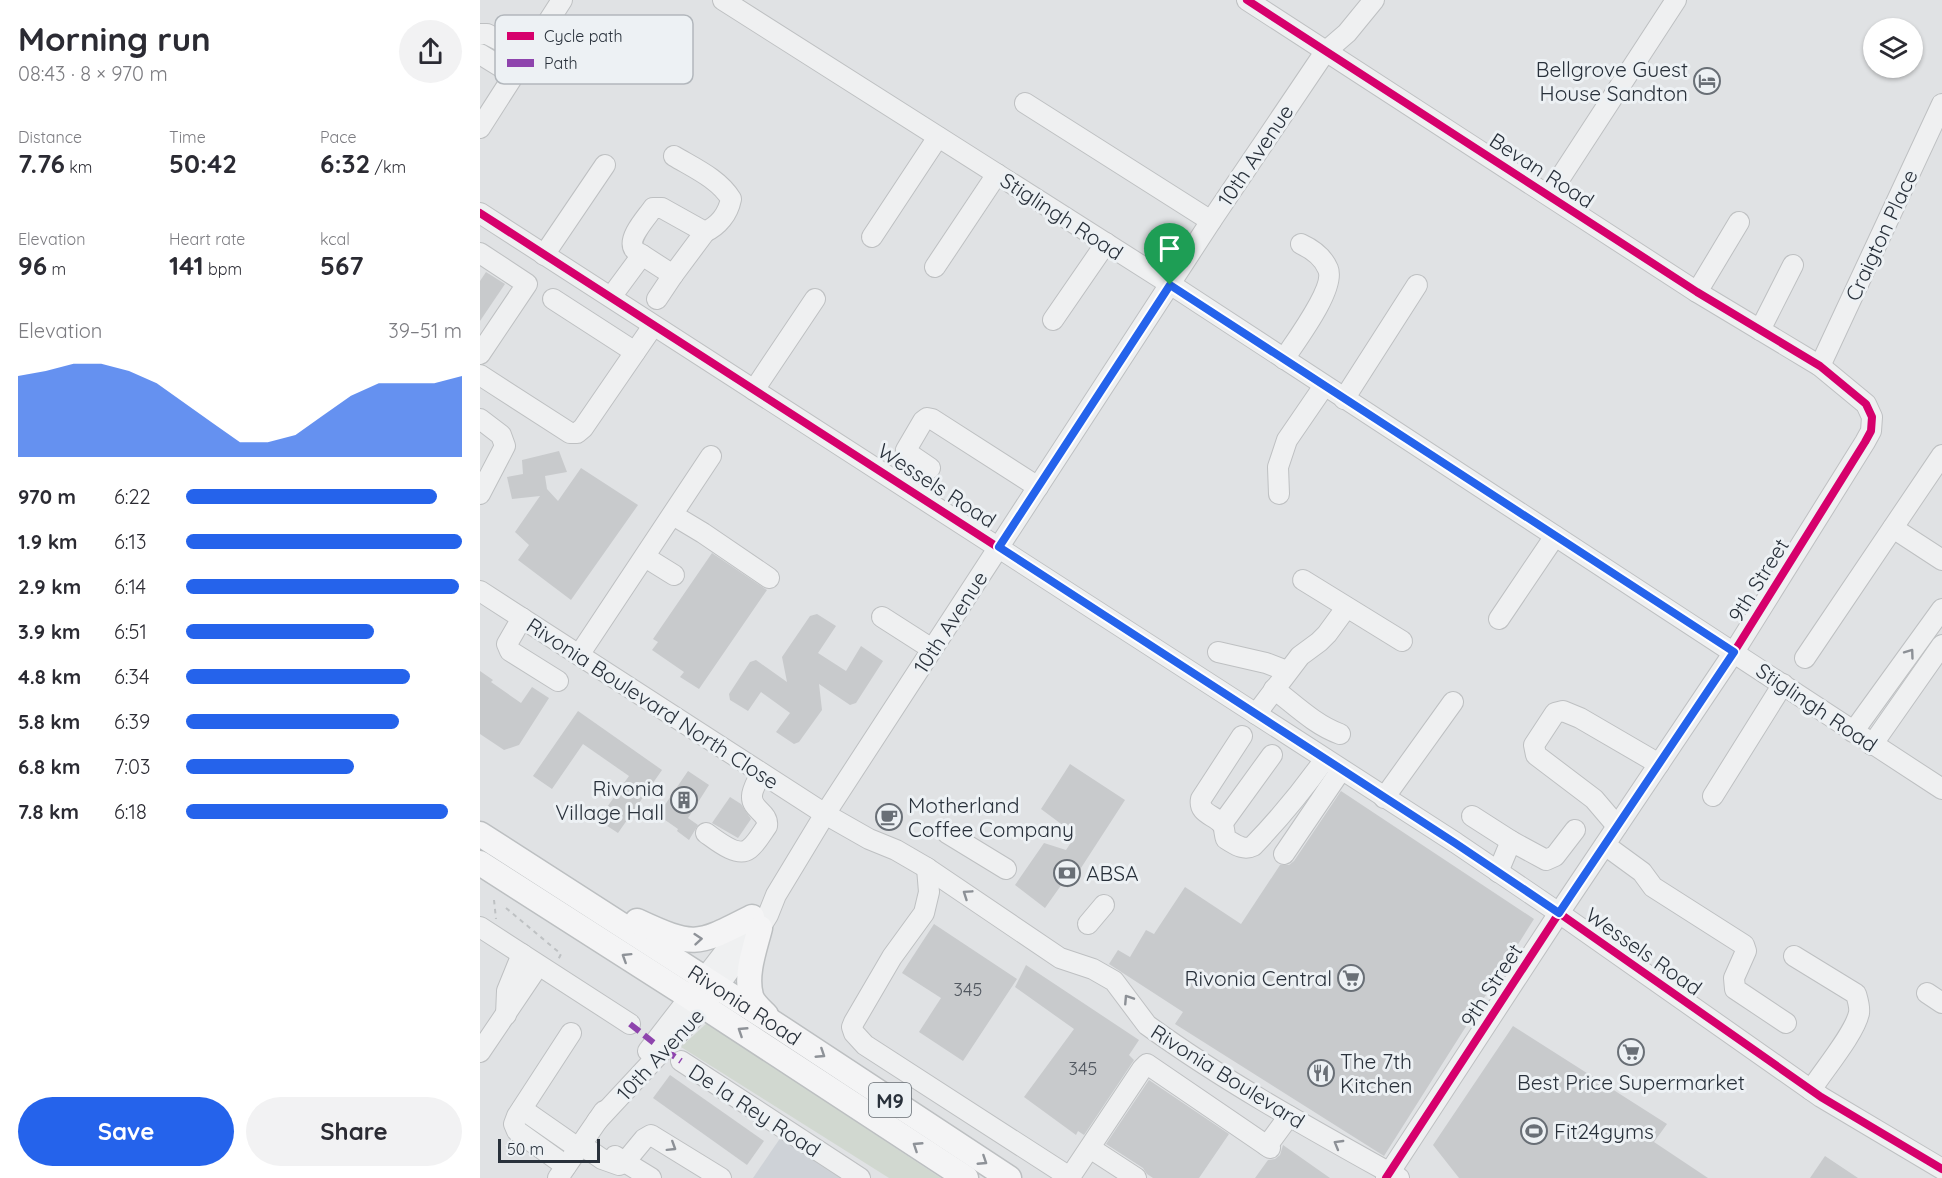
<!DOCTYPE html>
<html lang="en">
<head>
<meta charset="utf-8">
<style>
  body { margin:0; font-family:Quicksand,sans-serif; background:#f2f2f3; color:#2b2b33; height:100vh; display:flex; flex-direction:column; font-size:22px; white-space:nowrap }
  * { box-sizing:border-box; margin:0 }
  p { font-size:20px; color:#7c7c81 }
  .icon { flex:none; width:33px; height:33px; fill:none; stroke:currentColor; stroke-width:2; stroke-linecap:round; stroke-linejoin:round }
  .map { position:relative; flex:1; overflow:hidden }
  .drawer { display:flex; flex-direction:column; background:#fff; width:480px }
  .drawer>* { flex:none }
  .fabs { position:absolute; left:1383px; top:18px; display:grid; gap:12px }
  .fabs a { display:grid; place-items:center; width:60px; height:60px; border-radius:50%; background:#fff; box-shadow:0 2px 4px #0004; font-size:30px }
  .scale { position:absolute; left:18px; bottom:15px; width:102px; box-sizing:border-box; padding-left:6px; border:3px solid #29313b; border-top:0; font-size:16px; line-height:21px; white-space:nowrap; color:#29313b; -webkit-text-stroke:4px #edf1f4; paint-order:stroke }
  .pin { position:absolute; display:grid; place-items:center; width:51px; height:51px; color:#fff; margin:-62px -26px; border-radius:50% 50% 50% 0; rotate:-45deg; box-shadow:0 0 6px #0007 }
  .pin .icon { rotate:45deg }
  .round { display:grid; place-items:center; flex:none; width:63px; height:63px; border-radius:32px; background:#f2f2f3 }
  .headline { display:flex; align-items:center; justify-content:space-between; height:102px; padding:0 18px }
  h1 { font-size:33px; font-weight:700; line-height:45px }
  .figures { display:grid; grid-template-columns:repeat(3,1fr); gap:9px; height:102px; padding:6px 18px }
  .figures div { display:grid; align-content:center }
  .figures b { font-size:26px; font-weight:700 }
  .figures small { font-size:16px; font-weight:400 }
  .figures p { font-size:16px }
  .chart { height:168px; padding:12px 18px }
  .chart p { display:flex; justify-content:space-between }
  .chart svg { width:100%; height:108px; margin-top:6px; fill:#2563eb; opacity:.7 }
  .primary-button { display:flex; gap:12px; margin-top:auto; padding:12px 18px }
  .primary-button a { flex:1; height:69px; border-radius:36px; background:#2563eb; color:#fff; font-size:24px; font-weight:700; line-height:69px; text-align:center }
  .primary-button a+a { background:#f2f2f3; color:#2b2b33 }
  ul { padding:0 18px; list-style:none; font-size:20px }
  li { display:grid; grid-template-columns:96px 72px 1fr; align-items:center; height:45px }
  li i { height:15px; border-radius:8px; background:#2563eb }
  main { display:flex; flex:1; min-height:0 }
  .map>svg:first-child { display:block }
</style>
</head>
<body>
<main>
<section class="drawer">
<div class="headline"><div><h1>Morning run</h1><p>08:43 · 8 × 970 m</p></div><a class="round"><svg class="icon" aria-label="share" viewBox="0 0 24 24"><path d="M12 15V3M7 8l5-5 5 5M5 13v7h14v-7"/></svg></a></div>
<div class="figures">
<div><p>Distance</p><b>7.76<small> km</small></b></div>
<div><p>Time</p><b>50:42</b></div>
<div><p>Pace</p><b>6:32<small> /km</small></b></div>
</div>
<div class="figures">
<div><p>Elevation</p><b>96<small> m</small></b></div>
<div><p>Heart rate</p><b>141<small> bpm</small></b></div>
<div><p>kcal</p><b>567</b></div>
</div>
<div class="chart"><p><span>Elevation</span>39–51 m</p>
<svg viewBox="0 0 160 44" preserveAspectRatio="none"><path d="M0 44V11L10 9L20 6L30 6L40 9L50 14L60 22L70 30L80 38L90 38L100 35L110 27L120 19L130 14L140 14L150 14L160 11V44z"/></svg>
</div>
<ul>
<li><b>970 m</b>6:22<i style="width:91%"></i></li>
<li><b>1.9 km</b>6:13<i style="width:100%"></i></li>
<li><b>2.9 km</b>6:14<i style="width:99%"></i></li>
<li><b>3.9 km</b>6:51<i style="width:68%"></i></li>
<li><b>4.8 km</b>6:34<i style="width:81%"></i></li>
<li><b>5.8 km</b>6:39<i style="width:77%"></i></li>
<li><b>6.8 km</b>7:03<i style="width:61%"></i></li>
<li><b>7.8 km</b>6:18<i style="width:95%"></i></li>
</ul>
<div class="primary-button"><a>Save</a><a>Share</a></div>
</section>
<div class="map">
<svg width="1462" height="1178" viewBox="0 0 1462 1178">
  <rect width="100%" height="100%" fill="#e0e2e4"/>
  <!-- built -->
  <path fill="#ced2d7" d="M303 1134 371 1178H273Z"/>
  <!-- green -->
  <path fill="#d1d8d0" d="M227 1023 461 1178H409L201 1047Z"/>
  <!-- building -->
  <g fill="#c8cacc">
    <path d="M6 272 25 284 0 321V281Z"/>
    <path d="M79 451 87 472 65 476 67 489 78 501 101 468 158 505 91 600 38 560 49 545 35 532 60 496 32 499 27 477 43 474 42 460Z"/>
    <path d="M232 553 287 590 219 689 200 677 204 672 172 650 178 642 173 639Z"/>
    <path d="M337 614 356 626 338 653 366 671 381 646 403 661 376 703 370 705 339 684 342 710 319 742 314 744 296 732 310 713 281 692 268 711 250 700 249 694 270 662 276 660 307 682 302 657 330 616Z"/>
    <path d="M0 671 13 680 11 682 41 703 52 687 69 698 39 745 24 750 0 734Z"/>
    <path d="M98 711 182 770 138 833 118 820 149 776 103 744 72 789 53 776Z"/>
    <path d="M590 764 645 800 588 888 582 884 565 908 535 885 564 843 586 850 596 835 561 809Z"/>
    <path d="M208 771 229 785 208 818 218 825 209 840 197 831 198 829 178 815Z"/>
    <path d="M861 791 1054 919 904 1156 695 1024 703 1012 629 964 638 950 650 957 666 930 674 934 705 887 761 924 800 865H809L814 861Z"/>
    <path d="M250 797 261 804 271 819 258 838 232 823Z"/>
    <path d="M454 924 537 979 483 1061 439 1032 461 998 422 973Z"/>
    <path d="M546 965 659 1040 649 1055 654 1060 604 1135 598 1131 596 1135 544 1097 594 1029 535 987Z"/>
    <path d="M1033 1026 1187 1124 1174 1142 1228 1178H979L953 1145Z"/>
    <path d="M190 1075 284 1141 267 1165 173 1098Z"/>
    <path d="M669 1080 749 1134 719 1178H673L667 1174 663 1168 626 1144Z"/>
    <path d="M803 1145 850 1178H775L788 1160 795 1159 800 1155Z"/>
    <path d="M1345 1156 1378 1178H1330Z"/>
  </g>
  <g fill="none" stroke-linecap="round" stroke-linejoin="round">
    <defs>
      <g id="minor">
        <path d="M243 0 690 284 1462 789"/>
        <path d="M767 0 1217 292 1340 366 1386 404 1392 417 1391 431 1385 442 1254 652 1079 913 906 1178"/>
        <path d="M0 34H7L48 55"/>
        <path d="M0 54 34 75"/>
        <path d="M545 103 731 221"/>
        <path d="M0 128 82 0"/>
        <path d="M1069 195 1196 0"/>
        <path d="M0 213 976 843 1079 913 1341 1097 1462 1169"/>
        <path d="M392 237 458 137"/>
        <path d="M0 253 47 284 0 354"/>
        <path d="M64 255 125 165"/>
        <path d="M162 255C159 253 156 252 154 249 147 238 167 217 173 208H182L225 232C238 226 248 214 251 199 239 179 214 168 194 156"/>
        <path d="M455 267 517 174"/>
        <path d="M193 275 225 232"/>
        <path d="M1217 292 1259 222"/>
        <path d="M131 297 162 255 193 275 177 299"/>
        <path d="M73 299 155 352"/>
        <path d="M573 320 626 243"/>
        <path d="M1280 330 1313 265"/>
        <path d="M804 359C815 342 856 288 848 269 843 257 832 249 821 244"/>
        <path d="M1340 366 1462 104"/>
        <path d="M0 375 90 433H97L103 428 173 326"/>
        <path d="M274 390 335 299"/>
        <path d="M864 399 937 285"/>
        <path d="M0 419 21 435 25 446 0 494"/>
        <path d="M450 468 428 453 426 450 443 421 447 418 452 419 558 487"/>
        <path d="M799 494 798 467 807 440 844 386"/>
        <path d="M193 515 223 533 289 578"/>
        <path d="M1413 528 1462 560"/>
        <path d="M165 557 194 575"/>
        <path d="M823 580 922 641"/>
        <path d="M0 591 345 814 389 839 416 850 447 868 580 958 613 969 634 981 667 1025C747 1083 833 1130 919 1178"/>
        <path d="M402 617 452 649"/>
        <path d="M42 618 27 644 30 651 78 681"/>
        <path d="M1019 619 1075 536"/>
        <path d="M738 652 786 663 807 671"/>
        <path d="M99 655 231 456"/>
        <path d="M1325 658 1462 455"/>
        <path d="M794 689C815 705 835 725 860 734"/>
        <path d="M776 714 820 656 839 642 847 634 866 608"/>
        <path d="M1373 732 1462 609"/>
        <path d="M762 736 721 799C718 814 735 815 742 824 745 828 744 834 746 839 755 844 763 851 773 846 799 819 823 790 845 759"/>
        <path d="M1392 745 1462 645"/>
        <path d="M1233 796 1303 684"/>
        <path d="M904 798 973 702"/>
        <path d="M992 816 1031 841"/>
        <path d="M742 824 792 755"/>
        <path d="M1137 826 1114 799 1056 755 1054 745 1075 713 1083 711 1100 718 1179 764"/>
        <path d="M226 833C236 840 257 858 269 849 276 844 282 833 287 826 289 812 271 810 272 796 272 789 278 780 281 773"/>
        <path d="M467 833 526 869"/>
        <path d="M1125 845 1162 872 1173 887 1264 945 1266 951 1254 978 1255 989 1306 1023"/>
        <path d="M804 854 861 770"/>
        <path d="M447 868 449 892 444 913 412 957 374 1022 372 1027 374 1033 385 1045 591 1178"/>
        <path d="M1018 872 1031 841 1066 860 1075 856 1095 830"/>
        <path d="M608 924 624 905"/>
        <path d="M0 927 150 1024"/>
        <path d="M1314 956 1376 994C1378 1001 1380 1007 1379 1013 1375 1033 1343 1071 1331 1090"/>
        <path d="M1447 993 1462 1003"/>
        <path d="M26 1015 27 991 42 954"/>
        <path d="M168 1051 271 918"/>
        <path d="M0 1052 58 966"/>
        <path d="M201 1061 380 1178"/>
        <path d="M42 1109 98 1148"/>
        <path d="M117 1121 224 1006 280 928 288 915 296 895 345 814 731 221 845 52 867 33 894 0"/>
        <path d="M100 1144 122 1159 139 1165 145 1162 164 1139 171 1135 241 1178"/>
        <path d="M787 1146 809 1116"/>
        <path d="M610 1148 656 1178"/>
        <path d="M135 1156 171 1178"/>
        <path d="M86 1166 37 1131 34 1124 37 1116 91 1033"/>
        <path d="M590 1177 662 1069 667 1064 790 1148"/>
        <path d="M78 1178 124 1111"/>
      </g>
      <g id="major">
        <path id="s1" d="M0 834 292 1022 529 1178"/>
        <path d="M0 863 211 998 486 1178"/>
        <path d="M157 921C215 948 217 945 272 917"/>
        <path d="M280 928C275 948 265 974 271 996 273 1003 280 1009 286 1015"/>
      </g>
    </defs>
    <!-- minor casing -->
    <use href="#minor" stroke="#bec0c2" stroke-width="22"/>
    <!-- major casing -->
    <use href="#major" stroke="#bcbfc1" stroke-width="27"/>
    <!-- path -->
    <g stroke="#bec1c3" stroke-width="2" stroke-dasharray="4.5 4.5" stroke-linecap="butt">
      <path d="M14 900 16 919"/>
      <path d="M26 908 81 954 78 960"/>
    </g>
    <!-- minor -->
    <use href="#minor" stroke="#eff0f1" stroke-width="20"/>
    <!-- major -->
    <use href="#major" stroke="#f4f4f5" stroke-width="24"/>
    <!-- quiet -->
    <g stroke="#8e44ad" stroke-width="6" stroke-dasharray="12 6" stroke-linecap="butt">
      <path d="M150 1024 174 1043"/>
      <path d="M185 1050 201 1061"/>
    </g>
    <defs>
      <g id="cycleway">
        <path d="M767 0 1217 292 1340 366 1386 404 1392 417 1391 431 1385 442 1254 652 1079 913 906 1178"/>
        <path d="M0 213 976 843 1079 913 1341 1097 1462 1169"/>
      </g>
    </defs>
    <!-- cycleway casing -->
    <use href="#cycleway" stroke="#edf1f4" stroke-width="11"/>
    <!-- cycleway -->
    <use href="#cycleway" stroke="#d6006c" stroke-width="8"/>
  </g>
  <!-- one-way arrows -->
  <defs><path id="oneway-chevron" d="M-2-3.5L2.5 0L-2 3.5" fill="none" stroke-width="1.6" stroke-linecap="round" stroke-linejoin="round" transform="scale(1.5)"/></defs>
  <g stroke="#8c9096">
    <use href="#oneway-chevron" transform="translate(1430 653) rotate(-54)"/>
    <use href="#oneway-chevron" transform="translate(487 894) rotate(-146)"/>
    <use href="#oneway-chevron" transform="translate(648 999) rotate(-123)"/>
    <use href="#oneway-chevron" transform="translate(858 1144) rotate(-150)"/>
    <use href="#oneway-chevron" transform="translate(192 1147) rotate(32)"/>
  </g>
  <g stroke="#8e9298">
    <use href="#oneway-chevron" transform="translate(218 939) rotate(-5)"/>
    <use href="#oneway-chevron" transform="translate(146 957) rotate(-148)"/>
    <use href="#oneway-chevron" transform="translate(262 1031) rotate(-147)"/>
    <use href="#oneway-chevron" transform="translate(341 1054) rotate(33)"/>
    <use href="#oneway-chevron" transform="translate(437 1146) rotate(-147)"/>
    <use href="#oneway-chevron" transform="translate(503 1161) rotate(33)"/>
  </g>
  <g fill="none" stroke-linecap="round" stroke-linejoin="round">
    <defs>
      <path id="route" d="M690 285 1254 652 1079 913 975 843 519 547Z"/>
    </defs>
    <!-- route casing -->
    <use href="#route" stroke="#fff" stroke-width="12"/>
    <!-- route -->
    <use href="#route" stroke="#2563eb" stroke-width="8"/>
  </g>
  <!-- icons -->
  <defs>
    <symbol id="hotel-ring" viewBox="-11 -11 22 22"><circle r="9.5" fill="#edf1f4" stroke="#696f76" stroke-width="1.5"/><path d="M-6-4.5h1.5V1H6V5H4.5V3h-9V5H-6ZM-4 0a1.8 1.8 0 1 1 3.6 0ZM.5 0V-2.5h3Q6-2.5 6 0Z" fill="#696f76"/></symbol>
    <symbol id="building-ring" viewBox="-11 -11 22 22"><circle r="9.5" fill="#edf1f4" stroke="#696f76" stroke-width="1.5"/><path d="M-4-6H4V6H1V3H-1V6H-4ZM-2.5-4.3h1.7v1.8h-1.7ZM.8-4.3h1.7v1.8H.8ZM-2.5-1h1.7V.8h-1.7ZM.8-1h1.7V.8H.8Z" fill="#696f76"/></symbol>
    <symbol id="cafe-ring" viewBox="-11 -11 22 22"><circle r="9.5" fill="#edf1f4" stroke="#696f76" stroke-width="1.5"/><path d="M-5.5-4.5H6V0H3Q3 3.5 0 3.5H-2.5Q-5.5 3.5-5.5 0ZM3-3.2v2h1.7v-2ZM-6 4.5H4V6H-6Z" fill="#696f76"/></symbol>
    <symbol id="bank-ring" viewBox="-11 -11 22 22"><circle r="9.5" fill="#edf1f4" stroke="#696f76" stroke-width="1.5"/><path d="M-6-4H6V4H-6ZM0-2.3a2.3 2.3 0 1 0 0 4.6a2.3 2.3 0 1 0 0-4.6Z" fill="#696f76"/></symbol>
    <symbol id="supermarket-ring" viewBox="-11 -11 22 22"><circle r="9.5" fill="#edf1f4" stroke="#696f76" stroke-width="1.5"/><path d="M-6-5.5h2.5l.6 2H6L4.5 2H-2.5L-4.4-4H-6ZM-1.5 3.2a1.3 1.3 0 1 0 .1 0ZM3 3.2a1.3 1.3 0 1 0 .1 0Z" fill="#696f76"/></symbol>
    <symbol id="restaurant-ring" viewBox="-11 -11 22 22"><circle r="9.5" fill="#edf1f4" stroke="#696f76" stroke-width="1.5"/><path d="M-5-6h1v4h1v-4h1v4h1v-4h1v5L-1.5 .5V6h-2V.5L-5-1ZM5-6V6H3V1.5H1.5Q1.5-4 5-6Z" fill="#696f76"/></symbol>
    <symbol id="stadium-ring" viewBox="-11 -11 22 22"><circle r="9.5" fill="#edf1f4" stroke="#696f76" stroke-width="1.5"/><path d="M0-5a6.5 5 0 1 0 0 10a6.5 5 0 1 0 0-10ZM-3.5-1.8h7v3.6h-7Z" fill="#696f76"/></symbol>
  </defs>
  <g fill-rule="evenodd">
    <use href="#hotel-ring" x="1212" y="66" width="30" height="30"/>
    <use href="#building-ring" x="189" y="785" width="30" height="30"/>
    <use href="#cafe-ring" x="394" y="802" width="30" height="30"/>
    <use href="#bank-ring" x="572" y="858" width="30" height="30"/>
    <use href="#supermarket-ring" x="856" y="963" width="30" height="30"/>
    <use href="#supermarket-ring" x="1136" y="1037" width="30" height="30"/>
    <use href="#restaurant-ring" x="826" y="1058" width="30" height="30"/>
    <use href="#stadium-ring" x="1039" y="1116" width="30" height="30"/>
  </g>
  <g text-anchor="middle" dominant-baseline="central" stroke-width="6" stroke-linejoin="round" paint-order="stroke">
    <!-- number labels -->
    <g font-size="18" fill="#525860">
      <text x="488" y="989">345</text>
      <text x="603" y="1068">345</text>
    </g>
    <!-- shield labels -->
    <rect fill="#edf1f4" stroke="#646b72" stroke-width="1.5" x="389" y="1083" width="42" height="34" rx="4.5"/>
    <g font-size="20" font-weight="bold" fill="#29313b">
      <text x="410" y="1100">M9</text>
    </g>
    <!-- poi labels -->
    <g font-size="21" fill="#29313b" stroke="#edf1f4" text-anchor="start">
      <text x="1208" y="69" text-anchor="end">Bellgrove Guest<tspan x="1208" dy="24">House Sandton</tspan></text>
      <text x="184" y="788" text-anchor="end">Rivonia<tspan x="184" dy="24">Village Hall</tspan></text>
      <text x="428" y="805">Motherland<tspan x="428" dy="24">Coffee Company</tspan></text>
      <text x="606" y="873">ABSA</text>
      <text x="852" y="978" text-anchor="end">Rivonia Central</text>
      <text x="860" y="1061">The 7th<tspan x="860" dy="24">Kitchen</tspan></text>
      <text x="1151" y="1082" text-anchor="middle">Best Price Supermarket</text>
      <text x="1074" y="1131">Fit24gyms</text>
    </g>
    <!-- street labels -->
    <g font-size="21" fill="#29313b" stroke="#edf1f4">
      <text transform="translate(775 155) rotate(-56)">10th Avenue</text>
      <text transform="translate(1062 170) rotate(33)">Bevan Road</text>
      <text transform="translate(582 216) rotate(33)">Stiglingh Road</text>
      <text transform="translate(1401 235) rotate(-65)">Craigton Place</text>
      <text transform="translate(457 485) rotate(33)">Wessels Road</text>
      <text transform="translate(1278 580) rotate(-58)">9th Street</text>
      <text transform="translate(470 622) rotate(-57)">10th Avenue</text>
      <text transform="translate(173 703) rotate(33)">Rivonia Boulevard North Close</text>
      <text transform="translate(1337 707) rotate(34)">Stiglingh Road</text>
      <text transform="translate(1164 951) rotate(35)">Wessels Road</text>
      <text transform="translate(1011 985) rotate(-57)">9th Street</text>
      <text stroke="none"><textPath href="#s1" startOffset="315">Rivonia Road</textPath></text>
      <text transform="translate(180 1054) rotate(-47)">10th Avenue</text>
      <text transform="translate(748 1076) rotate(32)">Rivonia Boulevard</text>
      <text transform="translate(275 1110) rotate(33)">De la Rey Road</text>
    </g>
  </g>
  <!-- legend -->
  <rect x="15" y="15" width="198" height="69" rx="9" fill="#edf1f4" stroke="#b2b7bc" stroke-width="1.5"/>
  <rect x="27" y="32" width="27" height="8" fill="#d6006c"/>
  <rect x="27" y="59" width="27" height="8" fill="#8e44ad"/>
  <g font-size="16" fill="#29313b">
    <text x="64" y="42">Cycle path</text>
    <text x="64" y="69">Path</text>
  </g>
</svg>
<div class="fabs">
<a><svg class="icon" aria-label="layers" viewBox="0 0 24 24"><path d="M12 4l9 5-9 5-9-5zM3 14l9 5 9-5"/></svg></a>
</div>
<div class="scale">50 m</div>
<div class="pin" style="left:690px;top:285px;background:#1e9e55"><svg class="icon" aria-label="arrive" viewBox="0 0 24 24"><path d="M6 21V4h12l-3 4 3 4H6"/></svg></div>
</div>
</main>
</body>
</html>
